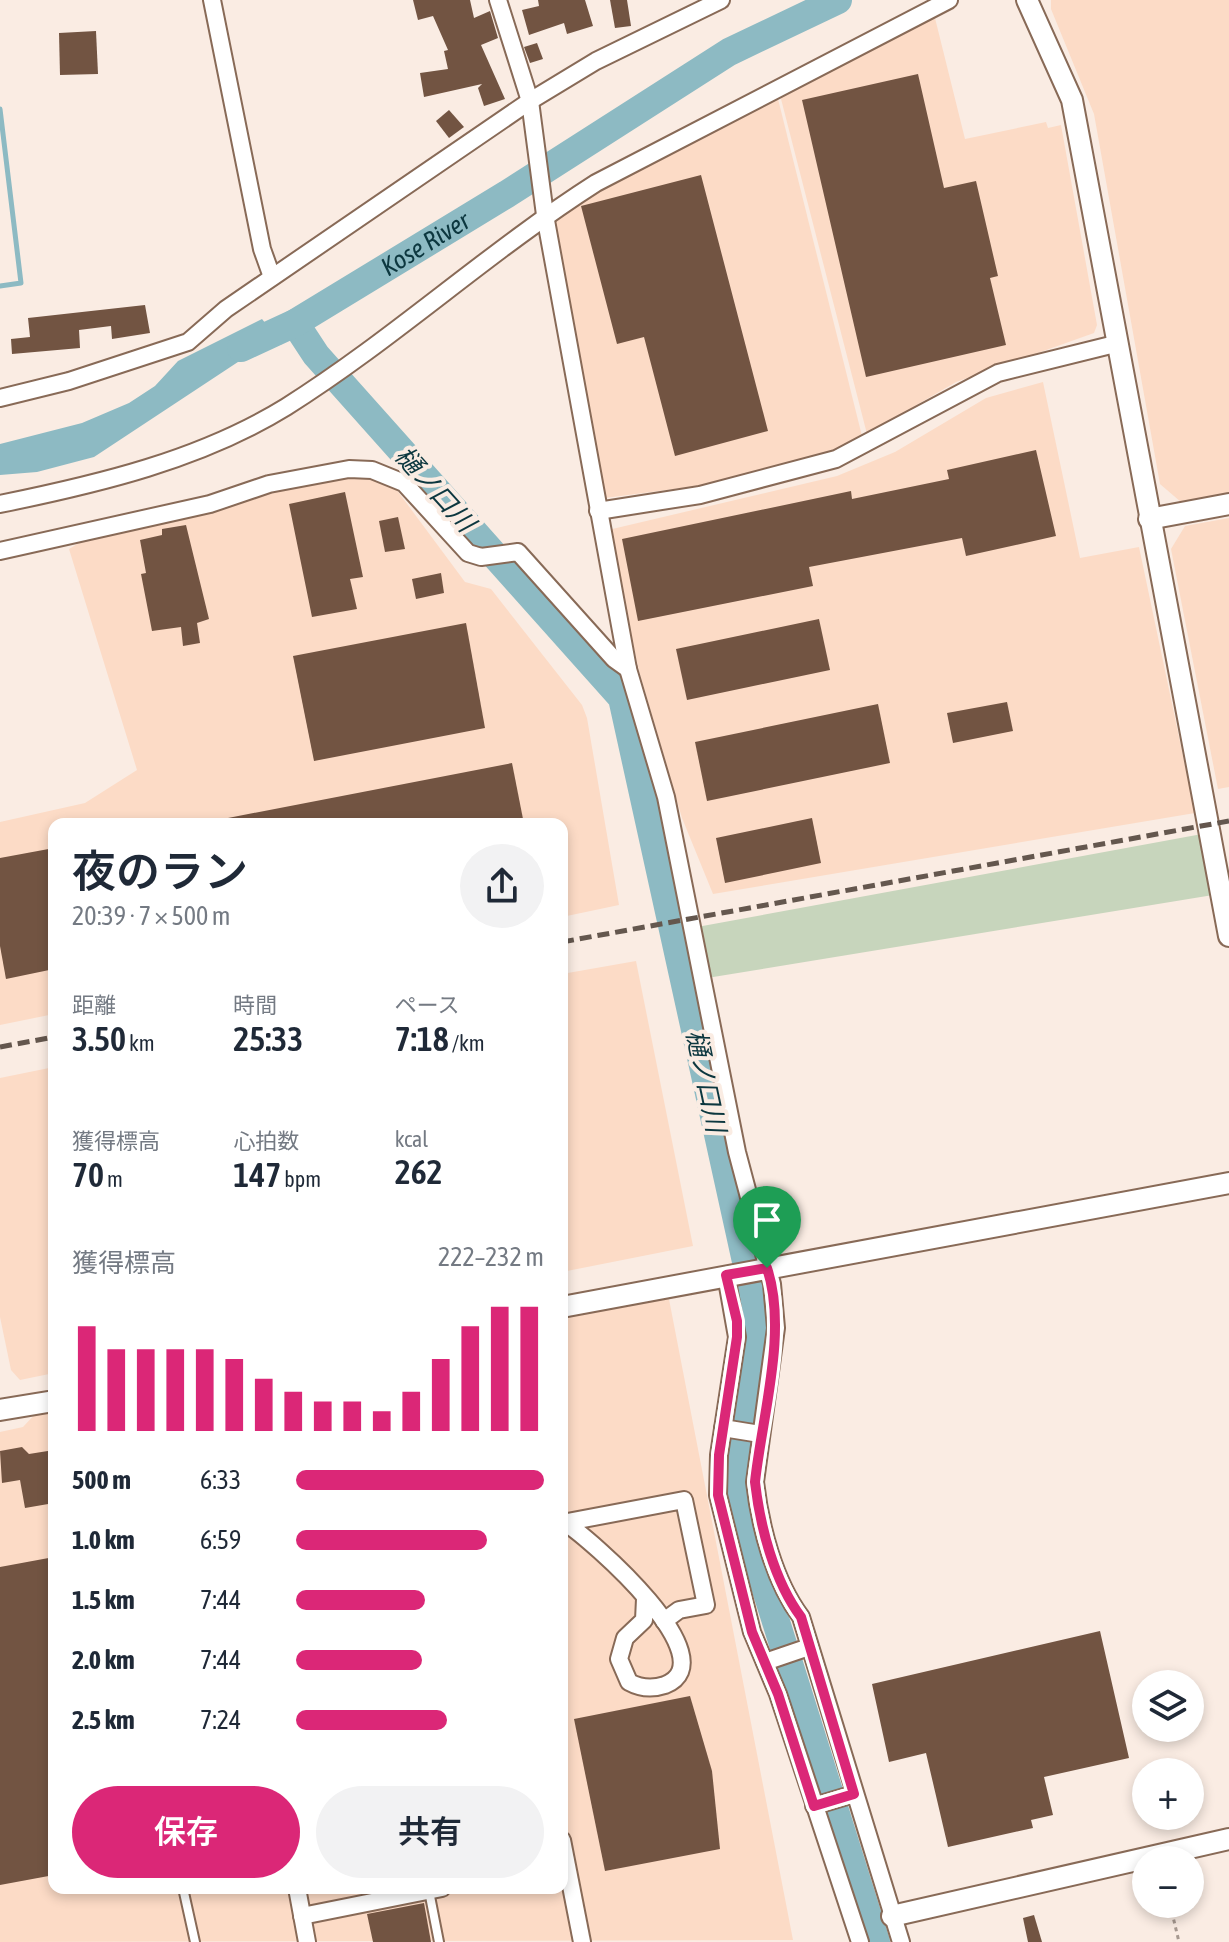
<!DOCTYPE html>
<html lang="ja">
<head>
<meta charset="utf-8">
<style>
  body { margin:0; font-family:"Asap Condensed","Noto Sans JP",sans-serif; background:#f2f2f3; color:#1f2937; height:100vh; display:flex; flex-direction:column; font-size:30px; white-space:nowrap }
  * { box-sizing:border-box; margin:0 }
  p { font-size:26px; color:#747a83 }
  .icon { flex:none; width:44px; height:44px; fill:none; stroke:currentColor; stroke-width:2; stroke-linecap:round; stroke-linejoin:round }
  .map { position:relative; flex:1; overflow:hidden }
  .sheet { position:absolute; left:48px; top:818px; width:520px; height:1076px; display:flex; flex-direction:column; background:#fff; border-radius:16px; box-shadow:0 4px 12px #0003 }
  .sheet>* { flex:none }
  .fabs { position:absolute; left:1132px; top:1670px; display:grid; gap:16px }
  .fabs a { display:grid; place-items:center; width:72px; height:72px; border-radius:50%; background:#fff; box-shadow:0 4px 12px #0003; font-size:40px }
  .pin { position:absolute; display:grid; place-items:center; width:68px; height:68px; color:#fff; margin:-82px -34px; border-radius:50% 50% 50% 0; rotate:-45deg; box-shadow:0 0 8px #0007 }
  .pin .icon { rotate:45deg }
  .round { display:grid; place-items:center; flex:none; width:84px; height:84px; border-radius:42px; background:#f2f2f3 }
  .head { display:flex; align-items:center; justify-content:space-between; height:136px; padding:0 24px }
  h1 { font-size:44px; font-weight:600; line-height:60px }
  .figures { display:grid; grid-template-columns:repeat(3,1fr); gap:12px; height:136px; padding:8px 24px }
  .figures div { display:grid; align-content:center }
  .figures b { font-size:34px; font-weight:600 }
  .figures small { font-size:22px; font-weight:400 }
  .figures p { font-size:22px }
  .chart { height:224px; padding:16px 24px }
  .chart p { display:flex; justify-content:space-between }
  .chart svg { width:100%; height:144px; margin-top:8px; stroke:#db2777; stroke-width:6 }
  .primary-button { display:flex; gap:16px; margin-top:auto; padding:16px 24px }
  .primary-button a { flex:1; height:92px; border-radius:48px; background:#db2777; color:#fff; font-size:32px; font-weight:600; line-height:92px; text-align:center }
  .primary-button a+a { background:#f2f2f3; color:#1f2937 }
  ul { padding:0 24px; list-style:none; font-size:26px }
  li { display:grid; grid-template-columns:128px 96px 1fr; align-items:center; height:60px }
  li i { height:20px; border-radius:10px; background:#db2777 }
  .map>svg:first-child { display:block }
</style>
</head>
<body>
<div class="map">
<svg width="1229" height="1942" viewBox="0 0 1229 1942">
  <rect width="100%" height="100%" fill="#faece3"/>
  <!-- built -->
  <g fill="#fcdbc6">
    <path d="M1051 0H1229V494L1181 502 1160 484 1094 114 1051 9Z"/>
    <path d="M934 14 965 139 1046 122 1048 128 1061 125 1097 325 1094 333 956 382 867 434 780 95Z"/>
    <path d="M777 95 862 436 831 452 781 467 697 486 605 498 555 220 602 189Z"/>
    <path d="M1043 382 1080 558 1139 547 1195 813 713 894 682 818 639 671 608 530 837 476 895 452 986 398Z"/>
    <path d="M370 475 396 489 465 582 491 589 582 705 587 718 619 905 562 917V824H54V1014L0 1025V822L85 803 137 770 69 549 91 536 260 493 328 478Z"/>
    <path d="M1229 518V787L1218 789 1171 549 1185 526Z"/>
    <path d="M636 961 693 1246 562 1272V974Z"/>
    <path d="M54 1067V1373L20 1380 11 1370 0 1317V1078Z"/>
    <path d="M668 1294 793 1940 0 1942V1432L23 1427 36 1413 54 1410V1888H562V1314Z"/>
  </g>
  <!-- green -->
  <path fill="#c7d5bc" d="M1202 834 1213 895 707 978 697 927Z"/>
  <!-- water -->
  <path fill="#8dbac3" d="M262 319 282 344 244 358 94 457 37 472 0 475V444L82 423 129 403 155 386 178 361Z"/>
  <g fill="none" stroke-linecap="round" stroke-linejoin="round">
    <!-- stream -->
    <path stroke="#8dbac3" stroke-width="5" d="M0 109 21 283 0 286"/>
    <!-- river -->
    <g stroke="#8dbac3" stroke-width="28">
      <path d="M295 323 316 355 622 698 756 1307C756 1372 729 1436 738 1500L876 1942"/>
      <path id="s1" d="M241 348 295 323 507 194 729 52 838 0"/>
    </g>
  </g>
  <!-- building -->
  <g fill="#725442">
    <path d="M413 0H470L474 18 490 11 498 38 481 45 505 99 484 106 478 88 482 84 424 97 420 73 448 69 444 51 448 50 433 16 418 20Z"/>
    <path d="M538 0H585L593 26 567 34 564 23 529 35 522 10 539 6Z"/>
    <path d="M610 0H627L631 26 615 28Z"/>
    <path d="M96 31 98 74 60 75 59 33Z"/>
    <path d="M537 43 543 59 530 63 524 47Z"/>
    <path d="M918 74 944 188 976 181 998 276 990 278 1006 345 866 377 802 100Z"/>
    <path d="M449 110 464 127 449 138 436 121Z"/>
    <path d="M701 175 768 431 675 456 644 337 617 344 581 206Z"/>
    <path d="M145 305 150 333 112 339 111 326 79 330 80 348 12 354 11 339 30 337 28 318Z"/>
    <path d="M1036 450 1056 536 966 556 962 538 809 567 813 586 638 621 622 539 851 491 852 499 949 479 947 470Z"/>
    <path d="M345 492 363 577 350 579 357 609 312 617 289 504Z"/>
    <path d="M398 517 405 549 385 552 379 521Z"/>
    <path d="M186 525 209 619 197 623 200 643 183 646 181 627 152 631 141 574 146 573 140 540 162 535V529Z"/>
    <path d="M441 573 444 593 416 599 412 579Z"/>
    <path d="M819 619 830 670 687 700 676 649Z"/>
    <path d="M466 623 485 728 314 761 293 656Z"/>
    <path d="M1007 702 1013 731 953 743 947 713Z"/>
    <path d="M878 704 890 763 707 801 695 742Z"/>
    <path d="M512 763 524 824H228V818Z"/>
    <path d="M812 818 821 863 725 883 716 838Z"/>
    <path d="M54 848V969L6 979 0 946V858Z"/>
    <path d="M22 1447 29 1454 54 1450V1503L25 1508 20 1480 2 1483 0 1451Z"/>
    <path d="M54 1557V1875L0 1885V1567Z"/>
    <path d="M1100 1631 1129 1758 1044 1777 1053 1815 1031 1820 1033 1828 948 1847 926 1753 889 1762 872 1684Z"/>
    <path d="M690 1696 712 1771 720 1849 605 1871 574 1719Z"/>
    <path d="M424 1903 431 1942H373L367 1914Z"/>
    <path d="M1034 1915 1042 1942H1028L1023 1918Z"/>
  </g>
  <g fill="none" stroke-linecap="round" stroke-linejoin="round">
    <defs>
      <g id="service">
        <path d="M183 1888 195 1942"/>
        <path d="M429 1891 439 1942"/>
      </g>
      <g id="minor">
        <path d="M212 0 262 249 272 277"/>
        <path d="M498 0 530 101 545 215 628 669 666 797 737 1152 772 1284 776 1328 755 1482C760 1526 774 1581 801 1617L901 1942"/>
        <path d="M0 398 69 381 188 342 226 309 530 101 596 61 721 0"/>
        <path d="M0 504C98 484 200 460 286 407 394 339 488 252 596 183L949 0"/>
        <path d="M598 511 700 495 836 459 998 373 1115 344"/>
        <path d="M0 551 210 504 269 484 349 469 372 470 404 483 468 553 481 557 518 552 614 659 628 669"/>
        <path d="M726 1275 737 1337 719 1455 718 1495 752 1632 778 1694 860 1942"/>
        <path d="M723 1428 760 1434"/>
        <path d="M564 1522C591 1539 729 1660 665 1685 653 1689 640 1688 629 1682L619 1659 625 1638 644 1620 645 1599"/>
        <path d="M562 1523 684 1500 706 1605 679 1610 664 1621"/>
        <path d="M765 1662 809 1647"/>
        <path d="M814 1806 854 1794"/>
        <path d="M562 1840 582 1942"/>
        <path d="M297 1888 307 1942"/>
        <path d="M302 1916 442 1888"/>
      </g>
      <g id="tertiary">
        <path d="M1027 0 1072 100 1229 936"/>
        <path d="M1149 519 1229 504"/>
        <path d="M562 1307 1229 1183"/>
        <path d="M0 1410 54 1401"/>
        <path d="M892 1916 1229 1839"/>
      </g>
    </defs>
    <!-- service casing -->
    <use href="#service" stroke="#886a57" stroke-width="12"/>
    <!-- minor casing -->
    <use href="#minor" stroke="#886a57" stroke-width="20"/>
    <!-- tertiary casing -->
    <use href="#tertiary" stroke="#886a57" stroke-width="24"/>
    <!-- path -->
    <path stroke="#a79990" stroke-width="3" stroke-dasharray="4 4" stroke-linecap="butt" d="M1170 1904 1179 1942"/>
    <!-- service -->
    <use href="#service" stroke="#fff" stroke-width="8"/>
    <!-- minor -->
    <use href="#minor" stroke="#fff" stroke-width="16"/>
    <!-- tertiary -->
    <use href="#tertiary" stroke="#fff" stroke-width="20"/>
    <!-- rail -->
    <g stroke="#64574e" stroke-width="5" stroke-dasharray="12 6" stroke-linecap="butt">
      <path d="M562 942 1229 821"/>
      <path d="M0 1047 54 1037"/>
    </g>
  </g>
  <g fill="none" stroke-linecap="round" stroke-linejoin="round">
    <defs>
      <path id="route" d="M767 1268C788 1331 762 1416 755 1482 760 1526 774 1581 801 1617L854 1794 814 1806 778 1694 752 1632 718 1495 719 1455 737 1337V1321L726 1275Z"/>
    </defs>
    <!-- route casing -->
    <use href="#route" stroke="#fff" stroke-width="16"/>
    <!-- route -->
    <use href="#route" stroke="#db2777" stroke-width="10"/>
  </g>
  <g text-anchor="middle" dominant-baseline="central" stroke-width="8" stroke-linejoin="round" paint-order="stroke">
    <!-- water labels -->
    <g font-size="26" font-style="italic" fill="#0c373f" stroke="#faece3">
      <text stroke="none"><textPath href="#s1" startOffset="212">Kose River</textPath></text>
      <text transform="translate(435 489) rotate(48)">樋ノ口川</text>
      <text transform="translate(706 1081) rotate(78)">樋ノ口川</text>
    </g>
  </g>
</svg>
<div class="fabs">
<a><svg class="icon" aria-label="layers" viewBox="0 0 24 24"><path d="M12 4l9 5-9 5-9-5zM3 14l9 5 9-5"/></svg></a>
<a>+</a>
<a>−</a>
</div>
<div class="pin" style="left:767px;top:1268px;background:#1e9e55"><svg class="icon" aria-label="arrive" viewBox="0 0 24 24"><path d="M6 21V4h12l-3 4 3 4H6"/></svg></div>
<section class="sheet">
<div class="head"><div><h1>夜のラン</h1><p>20:39 · 7 × 500 m</p></div><a class="round"><svg class="icon" aria-label="share" viewBox="0 0 24 24"><path d="M12 15V3M7 8l5-5 5 5M5 13v7h14v-7"/></svg></a></div>
<div class="figures">
<div><p>距離</p><b>3.50<small> km</small></b></div>
<div><p>時間</p><b>25:33</b></div>
<div><p>ペース</p><b>7:18<small> /km</small></b></div>
</div>
<div class="figures">
<div><p>獲得標高</p><b>70<small> m</small></b></div>
<div><p>心拍数</p><b>147<small> bpm</small></b></div>
<div><p>kcal</p><b>262</b></div>
</div>
<div class="chart"><p><span>獲得標高</span>222–232 m</p>
<svg viewBox="0 0 160 44" preserveAspectRatio="none"><path d="M5 44V12M15 44V19M25 44V19M35 44V19M45 44V19M55 44V22M65 44V28M75 44V32M85 44V35M95 44V35M105 44V38M115 44V32M125 44V22M135 44V12M145 44V6M155 44V6"/></svg>
</div>
<ul>
<li><b>500 m</b>6:33<i style="width:100%"></i></li>
<li><b>1.0 km</b>6:59<i style="width:77%"></i></li>
<li><b>1.5 km</b>7:44<i style="width:52%"></i></li>
<li><b>2.0 km</b>7:44<i style="width:51%"></i></li>
<li><b>2.5 km</b>7:24<i style="width:61%"></i></li>
</ul>
<div class="primary-button"><a>保存</a><a>共有</a></div>
</section>
</div>
</body>
</html>
